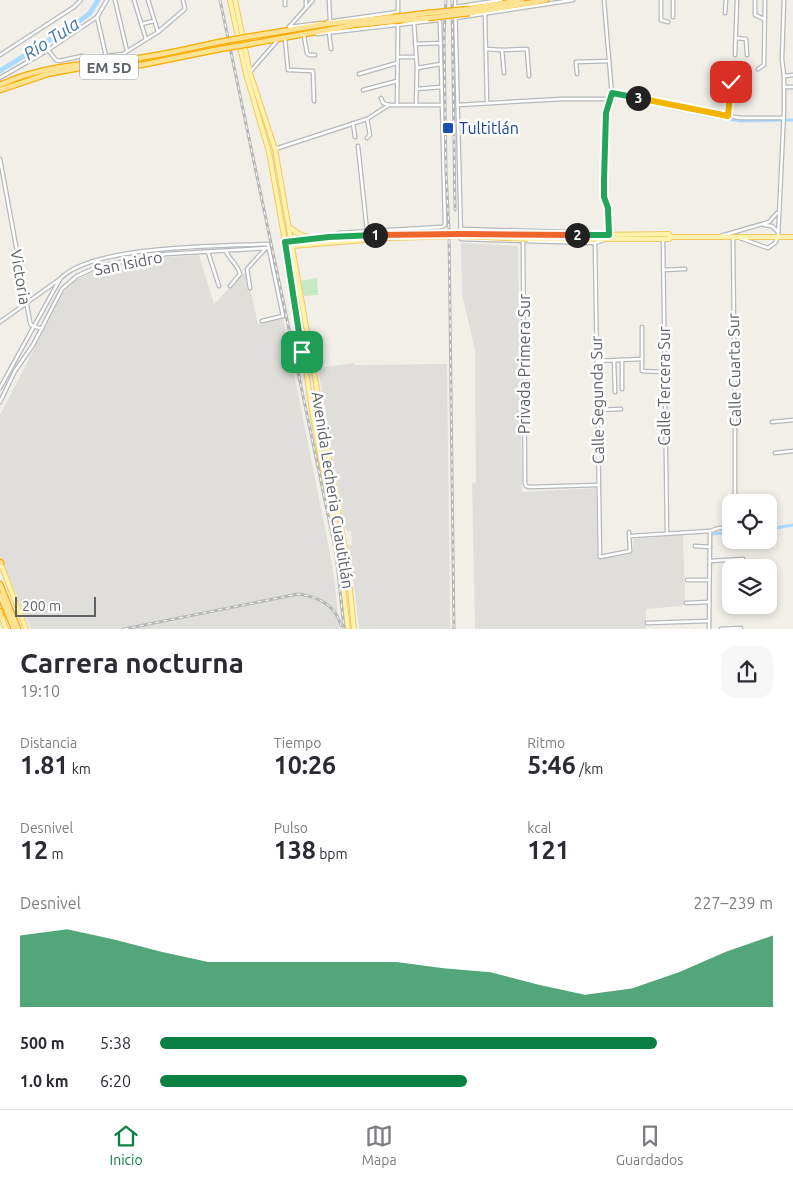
<!DOCTYPE html>
<html lang="es">
<head>
<meta charset="utf-8">
<style>
  body { margin:0; font-family:Ubuntu,sans-serif; background:#f7f7f7; color:#2b2b33; height:100vh; display:flex; flex-direction:column; font-size:19px; white-space:nowrap }
  * { box-sizing:border-box; margin:0 }
  p { font-size:16px; color:#7c7c81 }
  .icon { flex:none; width:28px; height:28px; fill:none; stroke:currentColor; stroke-width:2; stroke-linecap:round; stroke-linejoin:round }
  .map { position:relative; height:629px; overflow:hidden }
  .drawer { display:flex; flex-direction:column; background:#fff; flex:1 }
  .drawer>* { flex:none }
  .fabs { position:absolute; left:722px; top:494px; display:grid; gap:10px }
  .fabs a { display:grid; place-items:center; width:55px; height:55px; border-radius:10px; background:#fff; box-shadow:0 2px 8px #0003; font-size:25px }
  .scale { position:absolute; left:15px; bottom:12px; width:81px; box-sizing:border-box; padding-left:5px; border:2px solid #5f6368; border-top:0; font-size:14px; line-height:18px; white-space:nowrap; color:#5f6368; -webkit-text-stroke:4px #fff; paint-order:stroke }
  .pin { position:absolute; display:grid; place-items:center; width:42px; height:42px; color:#fff; margin:-21px; border-radius:10px; box-shadow:0 2px 8px #0006 }
  .km { position:absolute; width:25px; height:25px; margin:-12px; border-radius:50%; background:#222; color:#fff; font-size:14px; line-height:25px; text-align:center }
  .round { display:grid; place-items:center; flex:none; width:52px; height:52px; border-radius:15px; background:#f7f7f7 }
  .summary { display:flex; align-items:center; justify-content:space-between; height:85px; padding:0 20px }
  h1 { font-size:28px; font-weight:600; line-height:38px }
  .metrics { display:grid; grid-template-columns:repeat(3,1fr); gap:8px; height:85px; padding:5px 20px }
  .metrics div { display:grid; align-content:center }
  .metrics b { font-size:25px; font-weight:600 }
  .metrics small { font-size:14px; font-weight:400 }
  .metrics p { font-size:14px }
  .chart { height:140px; padding:10px 20px }
  .chart p { display:flex; justify-content:space-between }
  .chart svg { width:100%; height:90px; margin-top:5px; fill:#0b8043; opacity:.7 }
  ul { padding:0 20px; list-style:none; font-size:16px }
  li { display:grid; grid-template-columns:80px 60px 1fr; align-items:center; height:38px }
  li i { height:12px; border-radius:6px; background:#0b8043 }
  .tab-bar { display:flex; justify-content:space-around; align-items:center; height:70px; border-top:1px solid #e1e1e2; background:#fff; font-size:14px; color:#7c7c81 }
  .tab-bar a { display:grid; justify-items:center; gap:2px }
  .tab-bar .current { color:#0b8043 }
  .map>svg:first-child { display:block }
</style>
</head>
<body>
<div class="map">
<svg width="793" height="629" viewBox="0 0 793 629">
  <rect width="100%" height="100%" fill="#f1efe8"/>
  <!-- industrial -->
  <g fill="#e0deda">
    <path d="M461 243 518 246 522 492 596 488 598 559 630 554 633 549 634 539 683 535 685 604 681 606 646 609V629H475L472 483 476 482 475 350 462 294Z"/>
    <path d="M199 255 214 304 246 271 258 324 283 319 329 548 335 583 339 629H31L0 556V415L63 293 76 280 92 272 130 263 170 257Z"/>
    <path d="M354 363 355 365 447 364 450 629H359L352 569 348 545H352L351 531H347L345 528 318 368Z"/>
  </g>
  <!-- green -->
  <path fill="#c5e8c5" d="M317 278 318 295 304 296 300 281Z"/>
  <g fill="none" stroke-linecap="round" stroke-linejoin="round">
    <!-- canal -->
    <g stroke="#aadaff" stroke-width="3">
      <path d="M616 97 713 117 742 121 781 120"/>
      <path d="M787 120H793"/>
      <path d="M769 529 793 525"/>
      <path d="M712 534 731 532"/>
    </g>
    <!-- river -->
    <path stroke="#aadaff" stroke-width="5" d="M0 71 81 20 90 13 98 0"/>
    <defs>
      <g id="minor">
        <path d="M115 0 127 51"/>
        <path d="M134 0 146 39"/>
        <path d="M148 0 158 32"/>
        <path d="M285 0V5"/>
        <path d="M306 0V6"/>
        <path d="M329 0 330 21"/>
        <path d="M455 0 461 239 595 243 604 240"/>
        <path d="M604 0 612 96 606 113 604 180V197L608 208 609 235"/>
        <path d="M661 0V20L668 22"/>
        <path d="M673 0V17"/>
        <path d="M755 0V15L764 19"/>
        <path d="M455 7 501 0"/>
        <path d="M398 11V0"/>
        <path d="M725 13 726 0"/>
        <path d="M485 14 487 103"/>
        <path d="M97 17 106 56"/>
        <path d="M456 18 573 0"/>
        <path d="M327 22 398 12"/>
        <path d="M414 22 417 68 416 105"/>
        <path d="M141 24 154 21"/>
        <path d="M289 27 322 23"/>
        <path d="M289 27 313 0"/>
        <path d="M329 32 331 49"/>
        <path d="M317 34 439 20 440 22 445 225 442 227 339 233 332 236"/>
        <path d="M304 36 307 53 309 55H315"/>
        <path d="M736 38 746 39 747 55"/>
        <path d="M285 39 288 70 313 71 314 101"/>
        <path d="M415 44 441 43"/>
        <path d="M486 49 502 50 527 49 529 76"/>
        <path d="M48 50 56 60 59 61 82 56 90 58 123 54 158 32 185 9 183 0"/>
        <path d="M502 50 504 73"/>
        <path d="M0 55 74 7 81 0"/>
        <path d="M735 55 737 0"/>
        <path d="M398 57H416"/>
        <path d="M417 68 441 64"/>
        <path d="M758 69 764 65 765 0"/>
        <path d="M250 72 277 41"/>
        <path d="M359 74 397 63"/>
        <path d="M577 74 576 62 609 61"/>
        <path d="M784 76 793 75"/>
        <path d="M0 78 48 50 97 17 107 0"/>
        <path d="M784 87H793"/>
        <path d="M417 89 441 87"/>
        <path d="M363 90 397 81"/>
        <path d="M729 91 744 93"/>
        <path d="M612 93 728 116 741 118H783"/>
        <path d="M381 98 383 103 389 105"/>
        <path d="M397 105 398 24"/>
        <path d="M458 105 562 99H611"/>
        <path d="M728 116 731 82 732 79 746 80"/>
        <path d="M353 123 355 137"/>
        <path d="M367 138 370 135 367 119"/>
        <path d="M358 146 367 231"/>
        <path d="M275 149 367 119 389 105H442"/>
        <path d="M0 159 30 322 31 325 42 329"/>
        <path d="M764 225 772 226 778 232"/>
        <path d="M460 229 569 232 573 234"/>
        <path d="M721 236 769 222 777 213"/>
        <path d="M733 237 735 423V502"/>
        <path d="M740 238 768 248 775 243 778 237 784 111V76L782 59 784 0"/>
        <path d="M663 239 667 534"/>
        <path d="M523 242 525 483 526 486 530 487 598 485"/>
        <path d="M595 243 600 557 630 551 629 532"/>
        <path d="M226 251C230 261 237 263 240 274L230 286"/>
        <path d="M208 252 219 286"/>
        <path d="M663 270 685 269"/>
        <path d="M250 288 247 269 265 249"/>
        <path d="M0 322 60 279"/>
        <path d="M642 327V371L664 372"/>
        <path d="M614 360 615 392"/>
        <path d="M622 360V389"/>
        <path d="M597 361 642 359"/>
        <path d="M0 388 60 279C91 245 222 246 268 244L283 316 262 321"/>
        <path d="M0 402 15 371 33 345 62 289 77 276 99 266 166 254 268 248"/>
        <path d="M597 410 621 409"/>
        <path d="M772 422 793 420"/>
        <path d="M775 453 793 451"/>
        <path d="M631 536 710 531 719 528H731"/>
        <path d="M695 546 710 547"/>
        <path d="M710 561 743 559"/>
        <path d="M687 580H709"/>
        <path d="M686 603 709 602"/>
        <path d="M647 623 709 621"/>
        <path d="M709 629 710 531"/>
        <path d="M721 629 741 628"/>
      </g>
      <g id="major">
        <path d="M230 0 246 74 269 152 297 308 312 411 340 562 348 629"/>
        <path d="M235 0 250 73 275 149 347 561 354 629"/>
        <path d="M289 227 299 234 308 237"/>
        <path d="M528 236 669 234 671 237"/>
        <path d="M528 239H669L671 237H793"/>
        <path d="M289 241 329 237 389 235"/>
        <path d="M292 246 389 238"/>
        <path d="M0 562 26 629"/>
        <path d="M1 615 6 629"/>
      </g>
      <g id="highway">
        <path d="M469 9 522 0"/>
        <path d="M470 13 546 0"/>
        <path d="M403 16 428 13"/>
        <path d="M403 20 428 18"/>
        <path d="M247 37 326 24 393 17"/>
        <path d="M250 44 354 25 394 21"/>
        <path d="M0 85C44 64 92 64 139 58 166 54 192 48 219 42"/>
        <path d="M0 90 48 74 79 68 141 65 220 49"/>
        <path d="M0 562 1 563"/>
        <path d="M0 584 18 629"/>
        <path d="M0 595 14 629"/>
        <path d="M0 611 1 616"/>
      </g>
    </defs>
    <!-- minor casing -->
    <use href="#minor" stroke="#b5b8bc" stroke-width="5"/>
    <!-- major casing -->
    <use href="#major" stroke="#f2c960" stroke-width="6"/>
    <!-- highway casing -->
    <use href="#highway" stroke="#f9ab00" stroke-width="7"/>
    <!-- minor -->
    <use href="#minor" stroke="#fff" stroke-width="2.5"/>
    <!-- major -->
    <use href="#major" stroke="#fff2af" stroke-width="4"/>
    <!-- highway -->
    <use href="#highway" stroke="#fde293" stroke-width="4.5"/>
    <defs>
      <g id="rail">
        <path d="M220 0 336 553 344 629"/>
        <path d="M446 0 444 35 446 171 449 231 454 629"/>
        <path d="M452 0 455 210"/>
        <path d="M124 629 298 594C317 596 336 605 341 626"/>
      </g>
    </defs>
    <!-- rail casing -->
    <use href="#rail" stroke="#b6b7b8" stroke-width="3"/>
    <!-- rail -->
    <use href="#rail" stroke="#fff" stroke-width="1" stroke-dasharray="4" stroke-linecap="butt"/>
    <defs>
      <g id="major-bridge">
        <path d="M480 234 528 236"/>
        <path d="M389 235 446 234"/>
        <path d="M389 238 463 236 528 239"/>
      </g>
      <g id="highway-bridge">
        <path d="M428 13 469 9"/>
        <path d="M393 17 403 16"/>
        <path d="M428 18 470 13"/>
        <path d="M394 21 403 20"/>
        <path d="M219 42 247 37"/>
        <path d="M220 49 250 44"/>
      </g>
    </defs>
    <!-- major-bridge casing -->
    <use href="#major-bridge" stroke="#f2c960" stroke-width="6" stroke-linecap="butt"/>
    <!-- highway-bridge casing -->
    <use href="#highway-bridge" stroke="#f9ab00" stroke-width="7" stroke-linecap="butt"/>
    <!-- major-bridge -->
    <use href="#major-bridge" stroke="#fff2af" stroke-width="4"/>
    <!-- highway-bridge -->
    <use href="#highway-bridge" stroke="#fde293" stroke-width="4.5"/>
  </g>
  <g fill="none" stroke-linecap="round" stroke-linejoin="round">
    <defs>
      <path id="split-1" d="M302 352 285 242 329 237 375 235"/>
      <path id="split-2" d="M375 235 463 234 577 235"/>
      <path id="split-3" d="M577 235H609L608 208 604 197V180L606 113 612 93 638 98"/>
      <path id="split-4" d="M638 98 728 116 731 82"/>
    </defs>
    <!-- split-1 casing -->
    <use href="#split-1" stroke="#fff" stroke-width="10"/>
    <!-- split-2 casing -->
    <use href="#split-2" stroke="#fff" stroke-width="10"/>
    <!-- split-3 casing -->
    <use href="#split-3" stroke="#fff" stroke-width="10"/>
    <!-- split-4 casing -->
    <use href="#split-4" stroke="#fff" stroke-width="10"/>
    <!-- split-1 -->
    <use href="#split-1" stroke="#22a559" stroke-width="6"/>
    <!-- split-2 -->
    <use href="#split-2" stroke="#f0652b" stroke-width="6"/>
    <!-- split-3 -->
    <use href="#split-3" stroke="#22a559" stroke-width="6"/>
    <!-- split-4 -->
    <use href="#split-4" stroke="#f5b400" stroke-width="6"/>
  </g>
  <!-- markers -->
  <rect fill="#1a4fb4" stroke="#fff" stroke-width="2" x="442" y="122" width="12" height="12" rx="2.5"/>
  <g text-anchor="middle" dominant-baseline="central" stroke-width="5" stroke-linejoin="round" paint-order="stroke">
    <!-- shield labels -->
    <rect fill="#fff" stroke="#8f9295" stroke-width="1" x="80" y="54.5" width="58" height="25" rx="4"/>
    <g font-size="15" font-weight="bold" fill="#5f6368">
      <text x="109" y="67">EM 5D</text>
    </g>
    <!-- transit labels -->
    <g font-size="16" fill="#164399" stroke="#fff" text-anchor="start">
      <text x="459" y="128">Tultitlán</text>
    </g>
    <!-- street labels -->
    <g font-size="16" fill="#5f6368" stroke="#fff">
      <text transform="translate(128 263) rotate(-11)">San Isidro</text>
      <text transform="translate(21 277) rotate(80)">Victoria</text>
      <text transform="translate(524 364) rotate(-90)">Privada Primera Sur</text>
      <text transform="translate(734 370) rotate(-91)">Calle Cuarta Sur</text>
      <text transform="translate(664 386) rotate(-90)">Calle Tercera Sur</text>
      <text transform="translate(597 400) rotate(-91)">Calle Segunda Sur</text>
      <text transform="translate(333 490) rotate(81)">Avenida Lecheria Cuautitlán</text>
    </g>
    <!-- water labels -->
    <g font-size="18" font-style="italic" fill="#4174aa" stroke="#fff">
      <text transform="translate(51 38) rotate(-33)">Río Tula</text>
    </g>
  </g>
</svg>
<div class="fabs">
<a><svg class="icon" aria-label="locate" viewBox="0 0 24 24"><circle cx="12" cy="12" r="6"/><path d="M12 2v4M12 18v4M2 12h4M18 12h4"/></svg></a>
<a><svg class="icon" aria-label="layers" viewBox="0 0 24 24"><path d="M12 4l9 5-9 5-9-5zM3 14l9 5 9-5"/></svg></a>
</div>
<div class="scale">200 m</div>
<div class="pin" style="left:302px;top:352px;background:#1e9e55"><svg class="icon" aria-label="arrive" viewBox="0 0 24 24"><path d="M6 21V4h12l-3 4 3 4H6"/></svg></div>
<div class="pin" style="left:731px;top:82px;background:#d93025"><svg class="icon" aria-label="check" viewBox="0 0 24 24"><path d="M5 12l5 5 9-10"/></svg></div>
<b class="km" style="left:375px;top:235px">1</b>
<b class="km" style="left:577px;top:235px">2</b>
<b class="km" style="left:638px;top:98px">3</b>
</div>
<section class="drawer">
<div class="summary"><div><h1>Carrera nocturna</h1><p>19:10</p></div><a class="round"><svg class="icon" aria-label="share" viewBox="0 0 24 24"><path d="M12 15V3M7 8l5-5 5 5M5 13v7h14v-7"/></svg></a></div>
<div class="metrics">
<div><p>Distancia</p><b>1.81<small> km</small></b></div>
<div><p>Tiempo</p><b>10:26</b></div>
<div><p>Ritmo</p><b>5:46<small> /km</small></b></div>
</div>
<div class="metrics">
<div><p>Desnivel</p><b>12<small> m</small></b></div>
<div><p>Pulso</p><b>138<small> bpm</small></b></div>
<div><p>kcal</p><b>121</b></div>
</div>
<div class="chart"><p><span>Desnivel</span>227–239 m</p>
<svg viewBox="0 0 160 44" preserveAspectRatio="none"><path d="M0 44V9L10 6L20 11L30 17L40 22L50 22L60 22L70 22L80 22L90 25L100 27L110 33L120 38L130 35L140 27L150 17L160 9V44z"/></svg>
</div>
<ul>
<li><b>500 m</b>5:38<i style="width:81%"></i></li>
<li><b>1.0 km</b>6:20<i style="width:50%"></i></li>
</ul>
</section>
<nav class="tab-bar">
<a class="current"><svg class="icon" aria-label="home" viewBox="0 0 24 24"><path d="M3 11l9-7 9 7M6 9v11h12V9"/></svg>Inicio</a>
<a><svg class="icon" aria-label="map" viewBox="0 0 24 24"><path d="M3 6l6-2 6 2 6-2v14l-6 2-6-2-6 2zM9 4v14M15 6v14"/></svg>Mapa</a>
<a><svg class="icon" aria-label="saved" viewBox="0 0 24 24"><path d="M7 4h10v16l-5-4-5 4z"/></svg>Guardados</a>
</nav>
</body>
</html>
